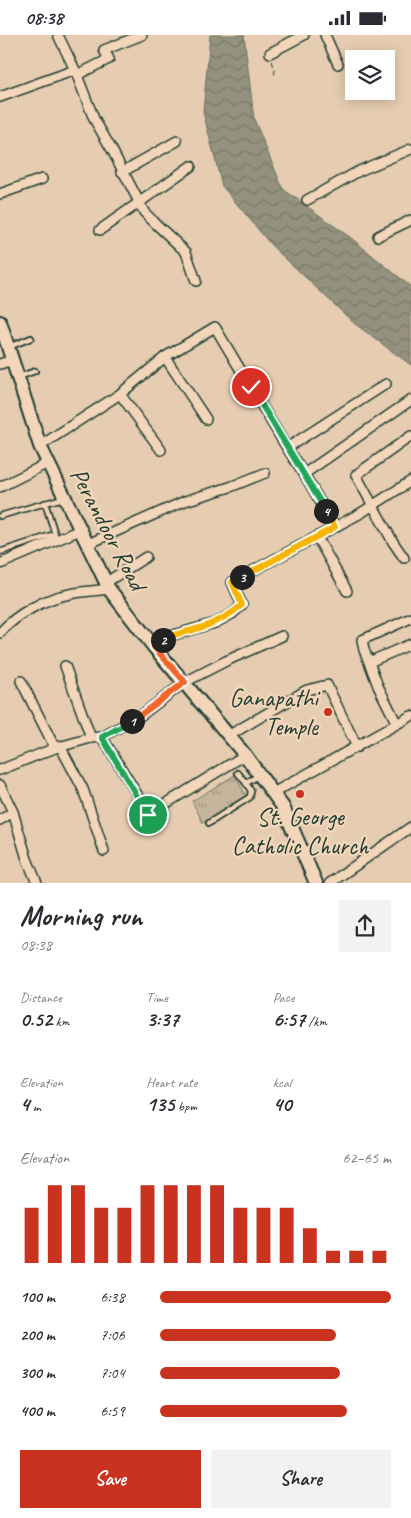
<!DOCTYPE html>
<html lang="en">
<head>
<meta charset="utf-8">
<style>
  body { margin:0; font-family:Caveat,sans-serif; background:#f2f2f3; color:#2b2b33; height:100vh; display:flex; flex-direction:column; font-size:19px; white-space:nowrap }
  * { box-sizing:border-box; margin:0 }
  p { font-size:16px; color:#7c7c81 }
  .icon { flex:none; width:28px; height:28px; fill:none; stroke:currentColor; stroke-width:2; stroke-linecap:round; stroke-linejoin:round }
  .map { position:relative; height:848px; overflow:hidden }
  .details { display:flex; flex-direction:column; background:#fff; flex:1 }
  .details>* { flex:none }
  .controls { position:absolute; left:345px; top:15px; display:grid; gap:10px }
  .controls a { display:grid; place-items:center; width:50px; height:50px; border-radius:0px; background:#fff; box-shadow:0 2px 12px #0003; font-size:25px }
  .pin { position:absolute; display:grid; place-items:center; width:42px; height:42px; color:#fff; margin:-21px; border:2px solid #fff; border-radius:50%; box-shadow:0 1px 5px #0007 }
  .km { position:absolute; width:25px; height:25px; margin:-12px; border-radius:50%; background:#222; color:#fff; font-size:14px; line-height:25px; text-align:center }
  .round { display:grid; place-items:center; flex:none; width:52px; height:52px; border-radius:0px; background:#f2f2f3 }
  .head { display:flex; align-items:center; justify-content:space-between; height:85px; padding:0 20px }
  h1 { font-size:28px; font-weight:800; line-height:38px }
  .figures { display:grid; grid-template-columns:repeat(3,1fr); gap:8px; height:85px; padding:5px 20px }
  .figures div { display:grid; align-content:center }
  .figures b { font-size:21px; font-weight:800 }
  .figures small { font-size:14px; font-weight:400 }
  .figures p { font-size:14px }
  .chart { height:140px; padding:10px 20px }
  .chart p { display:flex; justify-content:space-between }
  .chart svg { width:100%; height:90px; margin-top:5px; stroke:#c8321e; stroke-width:6 }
  .button { display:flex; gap:10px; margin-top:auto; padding:10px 20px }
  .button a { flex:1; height:58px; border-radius:0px; background:#c8321e; color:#fff; font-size:20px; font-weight:800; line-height:58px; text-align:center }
  .button a+a { background:#f2f2f3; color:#2b2b33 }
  ul { padding:0 20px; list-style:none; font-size:16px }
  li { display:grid; grid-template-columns:80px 60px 1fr; align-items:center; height:38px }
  li i { height:12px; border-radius:6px; background:#c8321e }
  .status { display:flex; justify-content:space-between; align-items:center; height:35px; padding:0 25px; background:#fff; direction:ltr }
  .status svg { height:14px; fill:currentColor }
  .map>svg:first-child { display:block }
</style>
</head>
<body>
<div class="status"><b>08:38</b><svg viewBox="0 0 49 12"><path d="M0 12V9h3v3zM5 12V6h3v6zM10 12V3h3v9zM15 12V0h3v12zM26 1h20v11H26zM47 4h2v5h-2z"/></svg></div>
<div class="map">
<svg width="411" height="848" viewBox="0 0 411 848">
  <defs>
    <pattern id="park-tufts" width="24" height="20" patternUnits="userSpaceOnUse" patternTransform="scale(1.25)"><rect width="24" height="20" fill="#c5b59c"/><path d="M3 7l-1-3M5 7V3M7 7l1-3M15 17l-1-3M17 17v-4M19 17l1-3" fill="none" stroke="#9f9480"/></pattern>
    <pattern id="water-waves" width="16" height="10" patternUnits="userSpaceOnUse" patternTransform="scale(1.25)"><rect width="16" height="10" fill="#94927e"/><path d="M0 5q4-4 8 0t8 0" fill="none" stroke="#787868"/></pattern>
  </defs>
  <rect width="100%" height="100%" fill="#e6cdb1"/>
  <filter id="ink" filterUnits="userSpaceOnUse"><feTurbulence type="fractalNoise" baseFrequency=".02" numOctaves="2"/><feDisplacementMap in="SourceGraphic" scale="10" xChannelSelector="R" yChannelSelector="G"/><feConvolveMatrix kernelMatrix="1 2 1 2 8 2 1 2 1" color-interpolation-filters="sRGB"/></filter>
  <g filter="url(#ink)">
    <!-- park -->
    <path fill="url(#park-tufts)" stroke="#727968" d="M235 740 246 761 203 788 192 766Z"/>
    <!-- water -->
    <path fill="url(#water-waves)" stroke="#657060" d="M210 0H244L254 84 283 154 351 203 411 252V330L355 289 272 211 222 151 203 77Z"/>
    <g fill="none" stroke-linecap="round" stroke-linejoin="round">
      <defs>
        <g id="service">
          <path d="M12 314 11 311 31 303"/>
          <path d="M19 342 35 336"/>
          <path d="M0 481 63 463"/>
          <path d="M0 517 55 499 45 468"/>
          <path d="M238 738 246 748"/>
          <path d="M209 788 250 762 251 756 246 748 258 741"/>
        </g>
        <g id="minor">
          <path d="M58 0 75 35 94 84 112 115 139 167 144 177 156 189 186 217 196 246"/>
          <path d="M325 0 338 29"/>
          <path d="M270 18 304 0"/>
          <path d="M77 40 109 24 104 15 142 0"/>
          <path d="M0 62 75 35"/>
          <path d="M122 137 177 106"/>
          <path d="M0 159 42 144"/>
          <path d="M307 165 359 136 411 114"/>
          <path d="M100 195 191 131"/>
          <path d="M378 201 411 185"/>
          <path d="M165 322 206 384"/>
          <path d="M0 329 12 325"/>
          <path d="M120 359 161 415"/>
          <path d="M40 411 120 359 165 322 215 292 287 413 386 349"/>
          <path d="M287 413 304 439 411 365"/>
          <path d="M304 439 335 492"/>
          <path d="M0 452 48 428"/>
          <path d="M317 502 347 556"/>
          <path d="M88 509 185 466 230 452 265 438"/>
          <path d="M404 523 393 507 356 440 411 401"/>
          <path d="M0 529 80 495"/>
          <path d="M105 548 146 522"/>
          <path d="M0 598C16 579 46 563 70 559 83 556 96 556 109 554"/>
          <path d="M154 612 170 601 215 588 232 579 242 570 232 547 361 478 411 446"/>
          <path d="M369 627 364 615 362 605 411 583"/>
          <path d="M65 631 91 703"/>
          <path d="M21 646 55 713"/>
          <path d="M397 689 378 651 369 627 411 609"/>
          <path d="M228 701 307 655 327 650 357 712"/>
          <path d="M102 702 149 779 245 720"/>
          <path d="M60 711 83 754 104 816"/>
          <path d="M0 735 55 713 91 703 102 702 140 681 185 647 226 626 282 601"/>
          <path d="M0 750 13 777 27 824 37 848"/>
          <path d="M273 758 411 681"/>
          <path d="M0 785 13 777"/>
          <path d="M330 848 411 792"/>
        </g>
        <path id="secondary" d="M0 287 40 411 109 554 154 612 245 720 283 772 316 848"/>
      </defs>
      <!-- service casing -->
      <use href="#service" stroke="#1f3d34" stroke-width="8"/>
      <!-- minor casing -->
      <use href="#minor" stroke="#1f3d34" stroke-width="12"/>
      <!-- secondary casing -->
      <use href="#secondary" stroke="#1f3d34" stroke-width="16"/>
      <!-- path -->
      <path stroke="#1f3d34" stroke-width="1" stroke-dasharray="5 4" stroke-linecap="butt" d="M272 26 275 35 274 43"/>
      <!-- service -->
      <use href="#service" stroke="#f3d6b9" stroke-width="4.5"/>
      <!-- minor -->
      <use href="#minor" stroke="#f3d6b9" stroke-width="9"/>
      <!-- secondary -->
      <use href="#secondary" stroke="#f3d6b9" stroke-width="12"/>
    </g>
  </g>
  <g fill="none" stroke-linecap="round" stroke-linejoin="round" filter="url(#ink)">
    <defs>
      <path id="split-1" d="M132 686 102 702 148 780"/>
      <path id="split-2" d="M132 686 185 647 154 612 163 605"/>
      <path id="split-3" d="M163 605C172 599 182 598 193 595 211 590 227 583 242 570L232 547 242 542"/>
      <path id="split-4" d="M242 542 335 492 326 476"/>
      <path id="split-5" d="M251 352 326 476"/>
    </defs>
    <!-- split-1 casing -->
    <use href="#split-1" stroke="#fff" stroke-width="10"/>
    <!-- split-2 casing -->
    <use href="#split-2" stroke="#fff" stroke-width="10"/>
    <!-- split-3 casing -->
    <use href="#split-3" stroke="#fff" stroke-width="10"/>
    <!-- split-4 casing -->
    <use href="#split-4" stroke="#fff" stroke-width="10"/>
    <!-- split-5 casing -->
    <use href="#split-5" stroke="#fff" stroke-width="10"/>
    <!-- split-1 -->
    <use href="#split-1" stroke="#22a559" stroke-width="6"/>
    <!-- split-2 -->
    <use href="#split-2" stroke="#f0652b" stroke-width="6"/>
    <!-- split-3 -->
    <use href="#split-3" stroke="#f5b400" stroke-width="6"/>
    <!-- split-4 -->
    <use href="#split-4" stroke="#f5b400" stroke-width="6"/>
    <!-- split-5 -->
    <use href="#split-5" stroke="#22a559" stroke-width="6"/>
  </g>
  <!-- markers -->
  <g fill="#c8321e" stroke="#f3d6b9" stroke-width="2">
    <circle cx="328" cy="677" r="5"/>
    <circle cx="300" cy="759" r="5"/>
  </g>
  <g text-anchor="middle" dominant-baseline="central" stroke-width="4.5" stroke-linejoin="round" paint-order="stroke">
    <!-- street labels -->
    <g font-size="25" fill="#1f3d34" stroke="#f3d6b9">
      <text transform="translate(108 494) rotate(62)">Perandoor Road</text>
    </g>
    <!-- poi labels -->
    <g font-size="25" fill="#1f3d34" stroke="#f3d6b9" text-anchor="end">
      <text x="318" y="663">Ganapathi<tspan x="318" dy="29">Temple</tspan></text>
      <text x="300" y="782" text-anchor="middle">St. George<tspan x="300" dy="29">Catholic Church</tspan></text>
    </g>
  </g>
</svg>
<div class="controls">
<a><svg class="icon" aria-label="layers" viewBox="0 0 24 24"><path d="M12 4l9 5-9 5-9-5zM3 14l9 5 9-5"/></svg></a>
</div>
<div class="pin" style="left:148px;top:780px;background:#1e9e55"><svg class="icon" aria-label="arrive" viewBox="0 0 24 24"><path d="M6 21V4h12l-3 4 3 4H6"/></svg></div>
<div class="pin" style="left:251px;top:352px;background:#d93025"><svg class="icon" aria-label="check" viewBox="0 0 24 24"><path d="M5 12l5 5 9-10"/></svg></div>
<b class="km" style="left:132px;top:686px">1</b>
<b class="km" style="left:163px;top:605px">2</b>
<b class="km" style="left:242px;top:542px">3</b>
<b class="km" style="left:326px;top:476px">4</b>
</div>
<section class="details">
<div class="head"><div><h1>Morning run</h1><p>08:38</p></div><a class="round"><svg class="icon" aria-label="share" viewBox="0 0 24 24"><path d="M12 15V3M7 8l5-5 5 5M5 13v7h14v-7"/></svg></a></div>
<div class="figures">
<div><p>Distance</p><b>0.52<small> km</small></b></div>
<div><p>Time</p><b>3:37</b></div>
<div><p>Pace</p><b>6:57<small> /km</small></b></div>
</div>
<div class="figures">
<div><p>Elevation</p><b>4<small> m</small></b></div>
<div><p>Heart rate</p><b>135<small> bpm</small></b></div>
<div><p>kcal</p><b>40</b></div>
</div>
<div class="chart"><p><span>Elevation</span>62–65 m</p>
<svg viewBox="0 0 160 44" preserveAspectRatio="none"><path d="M5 44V17M15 44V6M25 44V6M35 44V17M45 44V17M55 44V6M65 44V6M75 44V6M85 44V6M95 44V17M105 44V17M115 44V17M125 44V27M135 44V38M145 44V38M155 44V38"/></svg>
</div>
<ul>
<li><b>100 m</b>6:38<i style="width:100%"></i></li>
<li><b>200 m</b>7:06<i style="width:76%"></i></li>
<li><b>300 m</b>7:04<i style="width:78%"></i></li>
<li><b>400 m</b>6:59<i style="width:81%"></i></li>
</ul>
<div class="button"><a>Save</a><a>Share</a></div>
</section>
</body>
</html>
